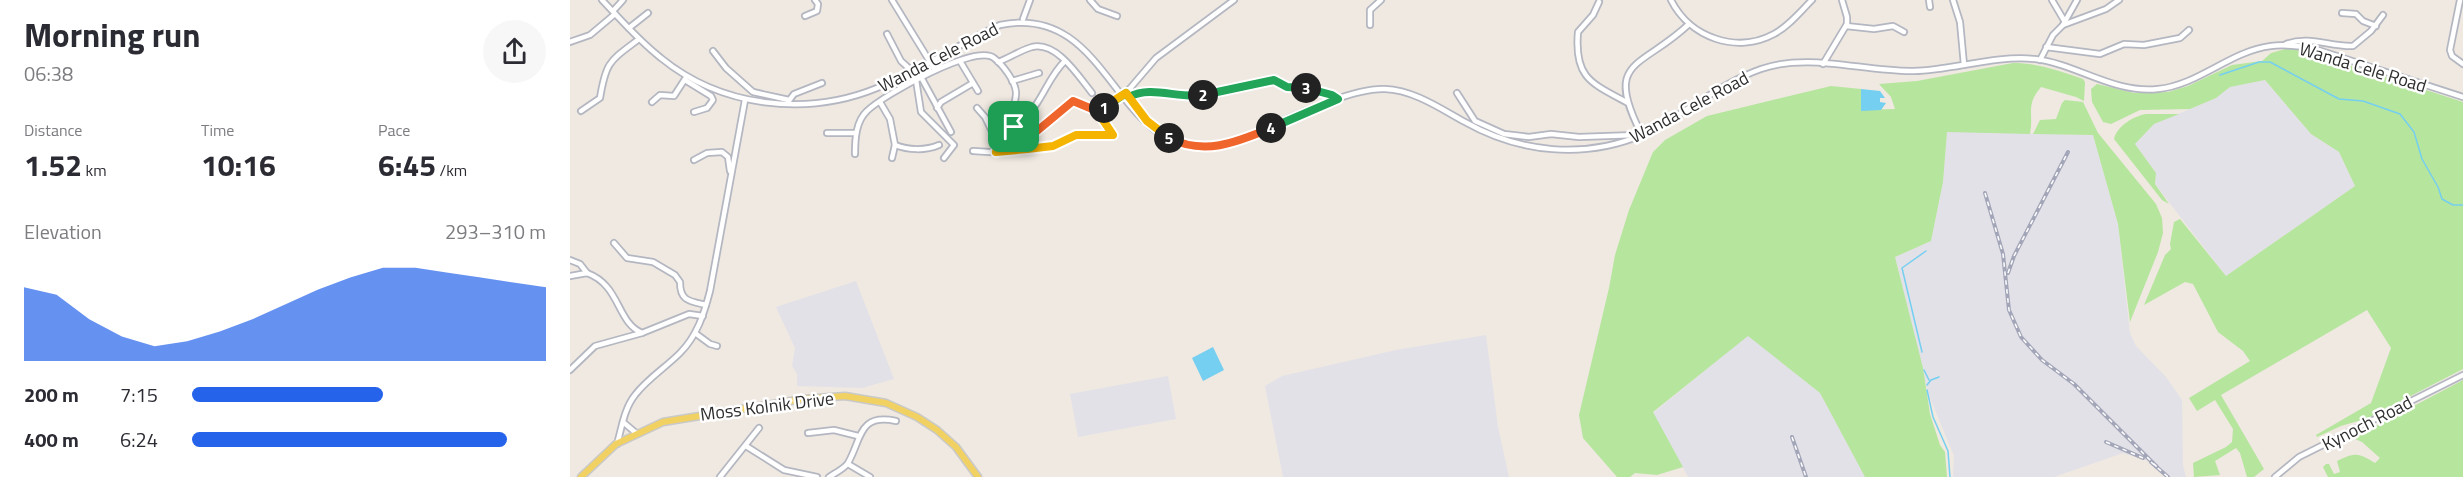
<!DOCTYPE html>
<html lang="en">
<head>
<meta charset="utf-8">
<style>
  body { margin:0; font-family:"Titillium Web",sans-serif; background:#f7f7f7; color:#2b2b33; height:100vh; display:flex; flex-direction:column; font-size:22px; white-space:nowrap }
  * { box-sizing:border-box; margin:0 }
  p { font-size:20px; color:#7c7c81 }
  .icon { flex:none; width:33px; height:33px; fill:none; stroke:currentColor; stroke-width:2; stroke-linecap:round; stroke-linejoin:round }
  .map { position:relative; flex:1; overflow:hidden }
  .panel { display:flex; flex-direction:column; background:#fff; width:570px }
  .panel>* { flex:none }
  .pin { position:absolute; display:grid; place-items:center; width:51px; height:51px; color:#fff; margin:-26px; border-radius:12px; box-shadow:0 3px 9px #0006 }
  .km { position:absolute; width:30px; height:30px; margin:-15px; border-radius:50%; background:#222; color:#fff; font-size:16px; line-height:30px; text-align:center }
  .round { display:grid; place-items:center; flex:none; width:63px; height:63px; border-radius:32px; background:#f7f7f7 }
  .headline { display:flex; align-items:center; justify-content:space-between; height:102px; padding:0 24px }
  h1 { font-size:33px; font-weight:700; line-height:45px }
  .stats { display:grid; grid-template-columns:repeat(3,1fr); gap:9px; height:102px; padding:6px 24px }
  .stats div { display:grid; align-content:center }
  .stats b { font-size:30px; font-weight:700 }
  .stats small { font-size:16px; font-weight:400 }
  .stats p { font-size:16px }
  .chart { height:168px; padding:12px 24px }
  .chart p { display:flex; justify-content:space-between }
  .chart svg { width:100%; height:108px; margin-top:6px; fill:#2563eb; opacity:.7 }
  ul { padding:0 24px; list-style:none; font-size:20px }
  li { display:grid; grid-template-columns:96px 72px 1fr; align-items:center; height:45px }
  li i { height:15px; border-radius:8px; background:#2563eb }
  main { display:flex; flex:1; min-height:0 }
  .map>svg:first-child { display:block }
</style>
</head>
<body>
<main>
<section class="panel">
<div class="headline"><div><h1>Morning run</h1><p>06:38</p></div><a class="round"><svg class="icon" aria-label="share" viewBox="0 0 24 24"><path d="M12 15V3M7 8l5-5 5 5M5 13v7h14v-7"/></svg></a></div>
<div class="stats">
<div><p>Distance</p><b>1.52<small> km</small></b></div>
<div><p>Time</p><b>10:16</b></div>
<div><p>Pace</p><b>6:45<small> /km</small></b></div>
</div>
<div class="chart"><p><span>Elevation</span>293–310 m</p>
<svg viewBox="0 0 160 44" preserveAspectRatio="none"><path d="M0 44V14L10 17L20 27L30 34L40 38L50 36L60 32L70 27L80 21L90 15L100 10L110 6L120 6L130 8L140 10L150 12L160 14V44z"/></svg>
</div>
<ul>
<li><b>200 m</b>7:15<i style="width:54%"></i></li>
<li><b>400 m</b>6:24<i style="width:89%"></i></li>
</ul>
</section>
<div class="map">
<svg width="1893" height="477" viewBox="0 0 1893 477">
  <rect width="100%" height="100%" fill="#efe9e1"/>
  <!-- industrial -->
  <g fill="#e3e1e8">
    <path d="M1695 80 1741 134 1769 152 1785 186 1656 276 1585 184 1586 173 1565 144 1584 124 1646 98 1660 87Z"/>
    <path d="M1377 131 1523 135 1548 224 1560 333 1566 346 1596 377 1612 400 1613 465 1616 477H1601L1585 463 1553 453 1484 477H1383L1384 456 1358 393 1325 257 1361 241 1373 182Z"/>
    <path d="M286 281 324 379 292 388 227 386V374L222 366 225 348 206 307Z"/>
    <path d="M916 335 928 427 939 477H713L695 386 712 376 826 350Z"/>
    <path d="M1178 335 1250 393 1295 477H1118L1083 413Z"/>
    <path d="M598 376 606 419 508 437 500 394Z"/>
  </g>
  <!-- green -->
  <g fill="#b6e59e">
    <path d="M1719 48 1739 52 1893 102V369L1798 418 1771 426 1747 437 1746 435 1801 403 1821 348 1797 310 1651 395 1694 469 1684 477H1677L1670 453 1666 448 1645 461 1650 475 1624 477 1623 463 1656 447 1662 442 1663 429 1645 400 1627 411 1619 398 1680 361 1673 351 1648 332 1623 284 1615 282 1574 305 1595 255 1601 249 1600 244 1604 222 1610 219 1656 276 1785 186 1769 152 1741 134 1695 80 1660 87 1646 98 1620 109 1570 110 1541 124 1533 122 1522 102 1521 89 1527 84 1564 93 1598 92 1618 86 1662 65 1692 61 1701 53Z"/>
    <path d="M1443 63C1468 63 1489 71 1513 79L1515 82 1514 101 1506 97 1471 87C1455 106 1464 113 1460 134L1377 132 1373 182 1361 241 1325 257 1353 368 1360 414 1370 445 1375 452 1377 477H1295L1250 393 1178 336 1083 412 1113 467 1087 475 1065 473 1060 477H1047L1013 438 1009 415 1039 288 1045 255 1059 210 1083 152 1095 140 1137 116 1261 86 1291 89V110L1325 109 1321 97 1309 84 1347 81Z"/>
    <path d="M1495 100 1513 102 1528 133 1586 204 1592 218 1593 233 1588 252 1560 322 1548 224 1523 135 1463 134 1470 120 1486 119 1492 103Z"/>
    <path d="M1576 114H1609L1584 124 1565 144 1586 173 1585 184 1599 204 1592 200 1544 139C1547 126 1564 116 1576 114Z"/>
    <path d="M1893 380V477H1758L1753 467 1756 464H1759L1764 474 1770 472 1767 461C1786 452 1788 453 1805 463L1810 458 1792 442 1783 438Z"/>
  </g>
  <!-- water -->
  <g fill="#75cff0">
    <path d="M1291 89 1310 91 1315 98H1310V102L1316 103 1311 110 1291 111Z"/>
    <path d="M643 347 654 370 633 381 622 358Z"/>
  </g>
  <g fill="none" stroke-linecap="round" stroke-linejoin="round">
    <!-- stream -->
    <g stroke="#75cff0" stroke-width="1.5">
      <path d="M1650 75 1689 62H1700L1769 99 1793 101 1830 114 1844 132 1852 159 1868 187 1872 199 1883 205H1893"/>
      <path d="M1352 352 1332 268 1356 251"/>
      <path d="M1354 370 1359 380"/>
      <path d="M1357 385 1361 380 1369 377"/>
      <path d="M1357 390 1363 417 1378 451 1380 477"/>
    </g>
    <defs>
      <g id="minor">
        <path d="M32 0C51 20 69 41 91 58 151 107 236 117 307 88 350 71 388 44 430 25 549 0 543 180 665 142 703 127 777 87 815 89 844 90 871 109 895 122 950 153 1014 159 1072 135 1113 116 1148 84 1191 69 1240 52 1293 72 1344 71 1384 70 1424 55 1465 59 1507 64 1544 94 1588 89 1629 85 1660 51 1701 46 1715 44 1728 46 1742 48L1893 97"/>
        <path d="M322 0 365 70"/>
        <path d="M520 0 528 9 547 16"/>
        <path d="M1101 0C1120 38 1167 54 1204 34 1219 26 1230 12 1242 0"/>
        <path d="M1359 0 1360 7"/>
        <path d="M1383 0 1390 22 1394 65"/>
        <path d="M1482 0 1495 22"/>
        <path d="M1890 0 1880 50 1882 56 1893 64"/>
        <path d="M1029 2 1023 15 1008 32C1004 78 1021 83 1058 103"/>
        <path d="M43 11 53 0"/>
        <path d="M1772 13 1786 14 1793 21 1806 26"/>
        <path d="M235 16 247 11 248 4 245 0"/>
        <path d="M453 19 460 0"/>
        <path d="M800 25V10L811 0"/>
        <path d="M1493 25 1536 9 1549 0"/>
        <path d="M1276 26 1304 29 1323 26 1334 32"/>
        <path d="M59 28 78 13"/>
        <path d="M317 34 331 61 342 71"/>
        <path d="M0 42 20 35 45 14"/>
        <path d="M1716 44C1740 35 1759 47 1783 46L1801 31 1813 15"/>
        <path d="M1476 47 1530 54 1554 44 1574 45 1610 38 1619 30"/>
        <path d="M143 51 156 68 183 92 219 100"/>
        <path d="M1470 60 1483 35 1493 25 1507 0"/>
        <path d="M390 61 408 91"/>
        <path d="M428 62C439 58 451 50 462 47 487 41 509 77 522 93"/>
        <path d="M1253 64 1277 24V17L1272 0"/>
        <path d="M351 77 381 132"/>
        <path d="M115 80 141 96 143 100 137 108 124 112"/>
        <path d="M346 80 351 112 384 145 374 158"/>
        <path d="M442 81 469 73"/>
        <path d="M887 93 905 121 934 134 959 137 981 134 1009 137 1066 135"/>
        <path d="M559 97 575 91 622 97 704 80 717 87 741 88 768 99"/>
        <path d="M82 102 90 95 104 96 115 79"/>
        <path d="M218 102 224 94 252 83"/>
        <path d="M310 102 320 119 325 145C338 150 355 151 369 145"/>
        <path d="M444 106 455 111 463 109C475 93 481 74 495 61"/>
        <path d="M367 108 371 102 403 83"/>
        <path d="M407 108 415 117 428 144"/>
        <path d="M11 111 30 98C36 61 40 61 69 39"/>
        <path d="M257 133H286"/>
        <path d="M1072 135C1032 58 1072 69 1119 24"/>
        <path d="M427 146 444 127"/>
        <path d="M403 151 419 152 458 149 484 146 506 135H543L527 111"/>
        <path d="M285 154C285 139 286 121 297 111 313 95 406 43 424 58 433 65 445 81 446 92 447 105 431 132 455 135 474 137 488 109 503 101L527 111 532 109 556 93 586 58 664 0"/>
        <path d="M322 158 325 145"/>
        <path d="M124 160 137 153 152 152 158 157 160 171"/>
        <path d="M44 243 57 258 83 262 105 275 110 282C110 301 119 301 136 305"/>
        <path d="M0 260 10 264 17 273"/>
        <path d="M0 276 17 273C25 276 32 281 37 287 50 302 53 325 72 333L119 314 133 316"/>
        <path d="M125 333 140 344 147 346"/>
        <path d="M0 370 25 346 72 333"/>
        <path d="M53 422 66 433"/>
        <path d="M238 433 264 430 288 436"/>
        <path d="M47 444C52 427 54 409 65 395 77 379 95 368 110 353 127 336 134 314 140 291L175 100"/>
        <path d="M176 446 214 470 247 477"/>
        <path d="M278 464 300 477"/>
        <path d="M150 477 189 428"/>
        <path d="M259 477C265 473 274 469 278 463 292 439 288 413 326 421"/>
        <path d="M1705 477 1729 457 1893 375"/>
      </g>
      <path id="major" d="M11 477 46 444 93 422 233 399 275 396 316 403 347 417 367 430 386 447 408 477"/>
    </defs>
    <!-- minor casing -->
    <use href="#minor" stroke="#b4b7c1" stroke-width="8"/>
    <!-- major casing -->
    <use href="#major" stroke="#c9c9c9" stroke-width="9"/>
    <!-- minor -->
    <use href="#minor" stroke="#fff" stroke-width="4.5"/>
    <!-- major -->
    <use href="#major" stroke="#f2d163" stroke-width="6"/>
    <defs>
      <g id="rail">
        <path d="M1415 193 1433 254 1439 310 1451 337 1472 360 1504 384 1587 467"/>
        <path d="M1438 273 1444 256 1498 152"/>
        <path d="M1222 437 1236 477"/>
        <path d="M1536 442 1573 458"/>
        <path d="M1581 462 1598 477"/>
      </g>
    </defs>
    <!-- rail casing -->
    <use href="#rail" stroke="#a3a6b8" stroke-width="4"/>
    <!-- rail -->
    <use href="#rail" stroke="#fff" stroke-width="1.5" stroke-dasharray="4.5" stroke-linecap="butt"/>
  </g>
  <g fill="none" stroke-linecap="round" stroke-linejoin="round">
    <defs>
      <path id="split-1" d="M444 127 452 134 467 131 503 101 527 111 534 108"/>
      <path id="split-2" d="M534 108 556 93 559 97C581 85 608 99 633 95"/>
      <path id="split-3" d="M633 95 704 80 717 87 736 88"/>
      <path id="split-4" d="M701 128 768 99 762 95 736 88"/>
      <path id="split-5" d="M599 138C635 156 667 142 701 128"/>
      <path id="split-6" d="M533 120 527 111 556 93 577 121 599 138"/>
      <path id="split-7" d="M457 149 483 146 506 135H543L533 120"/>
      <path id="split-8" d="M444 127 428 144 426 152 457 149"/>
    </defs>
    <!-- split-1 casing -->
    <use href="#split-1" stroke="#fff" stroke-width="12"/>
    <!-- split-2 casing -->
    <use href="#split-2" stroke="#fff" stroke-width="12"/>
    <!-- split-3 casing -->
    <use href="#split-3" stroke="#fff" stroke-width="12"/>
    <!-- split-4 casing -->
    <use href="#split-4" stroke="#fff" stroke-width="12"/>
    <!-- split-5 casing -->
    <use href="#split-5" stroke="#fff" stroke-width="12"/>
    <!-- split-6 casing -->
    <use href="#split-6" stroke="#fff" stroke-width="12"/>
    <!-- split-7 casing -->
    <use href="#split-7" stroke="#fff" stroke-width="12"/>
    <!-- split-8 casing -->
    <use href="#split-8" stroke="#fff" stroke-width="12"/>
    <!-- split-1 -->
    <use href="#split-1" stroke="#f0652b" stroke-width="8"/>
    <!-- split-2 -->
    <use href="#split-2" stroke="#22a559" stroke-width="8"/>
    <!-- split-3 -->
    <use href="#split-3" stroke="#22a559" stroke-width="8"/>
    <!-- split-4 -->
    <use href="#split-4" stroke="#22a559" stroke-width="8"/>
    <!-- split-5 -->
    <use href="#split-5" stroke="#f0652b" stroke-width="8"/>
    <!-- split-6 -->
    <use href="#split-6" stroke="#f5b400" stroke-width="8"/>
    <!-- split-7 -->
    <use href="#split-7" stroke="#f5b400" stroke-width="8"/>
    <!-- split-8 -->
    <use href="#split-8" stroke="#f5b400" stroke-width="8"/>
  </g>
  <g text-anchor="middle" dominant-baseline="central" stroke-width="5" stroke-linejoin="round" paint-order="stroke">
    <!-- street labels -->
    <g font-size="18" fill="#2e2e2e" stroke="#fff">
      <text transform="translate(368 57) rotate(-27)">Wanda Cele Road</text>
      <text transform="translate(1793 67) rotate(17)">Wanda Cele Road</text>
      <text transform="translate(1119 107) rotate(-28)">Wanda Cele Road</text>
      <text transform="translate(197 406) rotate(-7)">Moss Kolnik Drive</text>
      <text transform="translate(1797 423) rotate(-27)">Kynoch Road</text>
    </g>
  </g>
</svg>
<div class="pin" style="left:444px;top:127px;background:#1e9e55"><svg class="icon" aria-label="arrive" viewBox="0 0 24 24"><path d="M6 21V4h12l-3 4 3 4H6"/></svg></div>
<b class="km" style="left:534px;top:108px">1</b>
<b class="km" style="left:633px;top:95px">2</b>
<b class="km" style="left:736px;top:88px">3</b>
<b class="km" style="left:701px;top:128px">4</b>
<b class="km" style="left:599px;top:138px">5</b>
</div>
</main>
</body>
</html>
